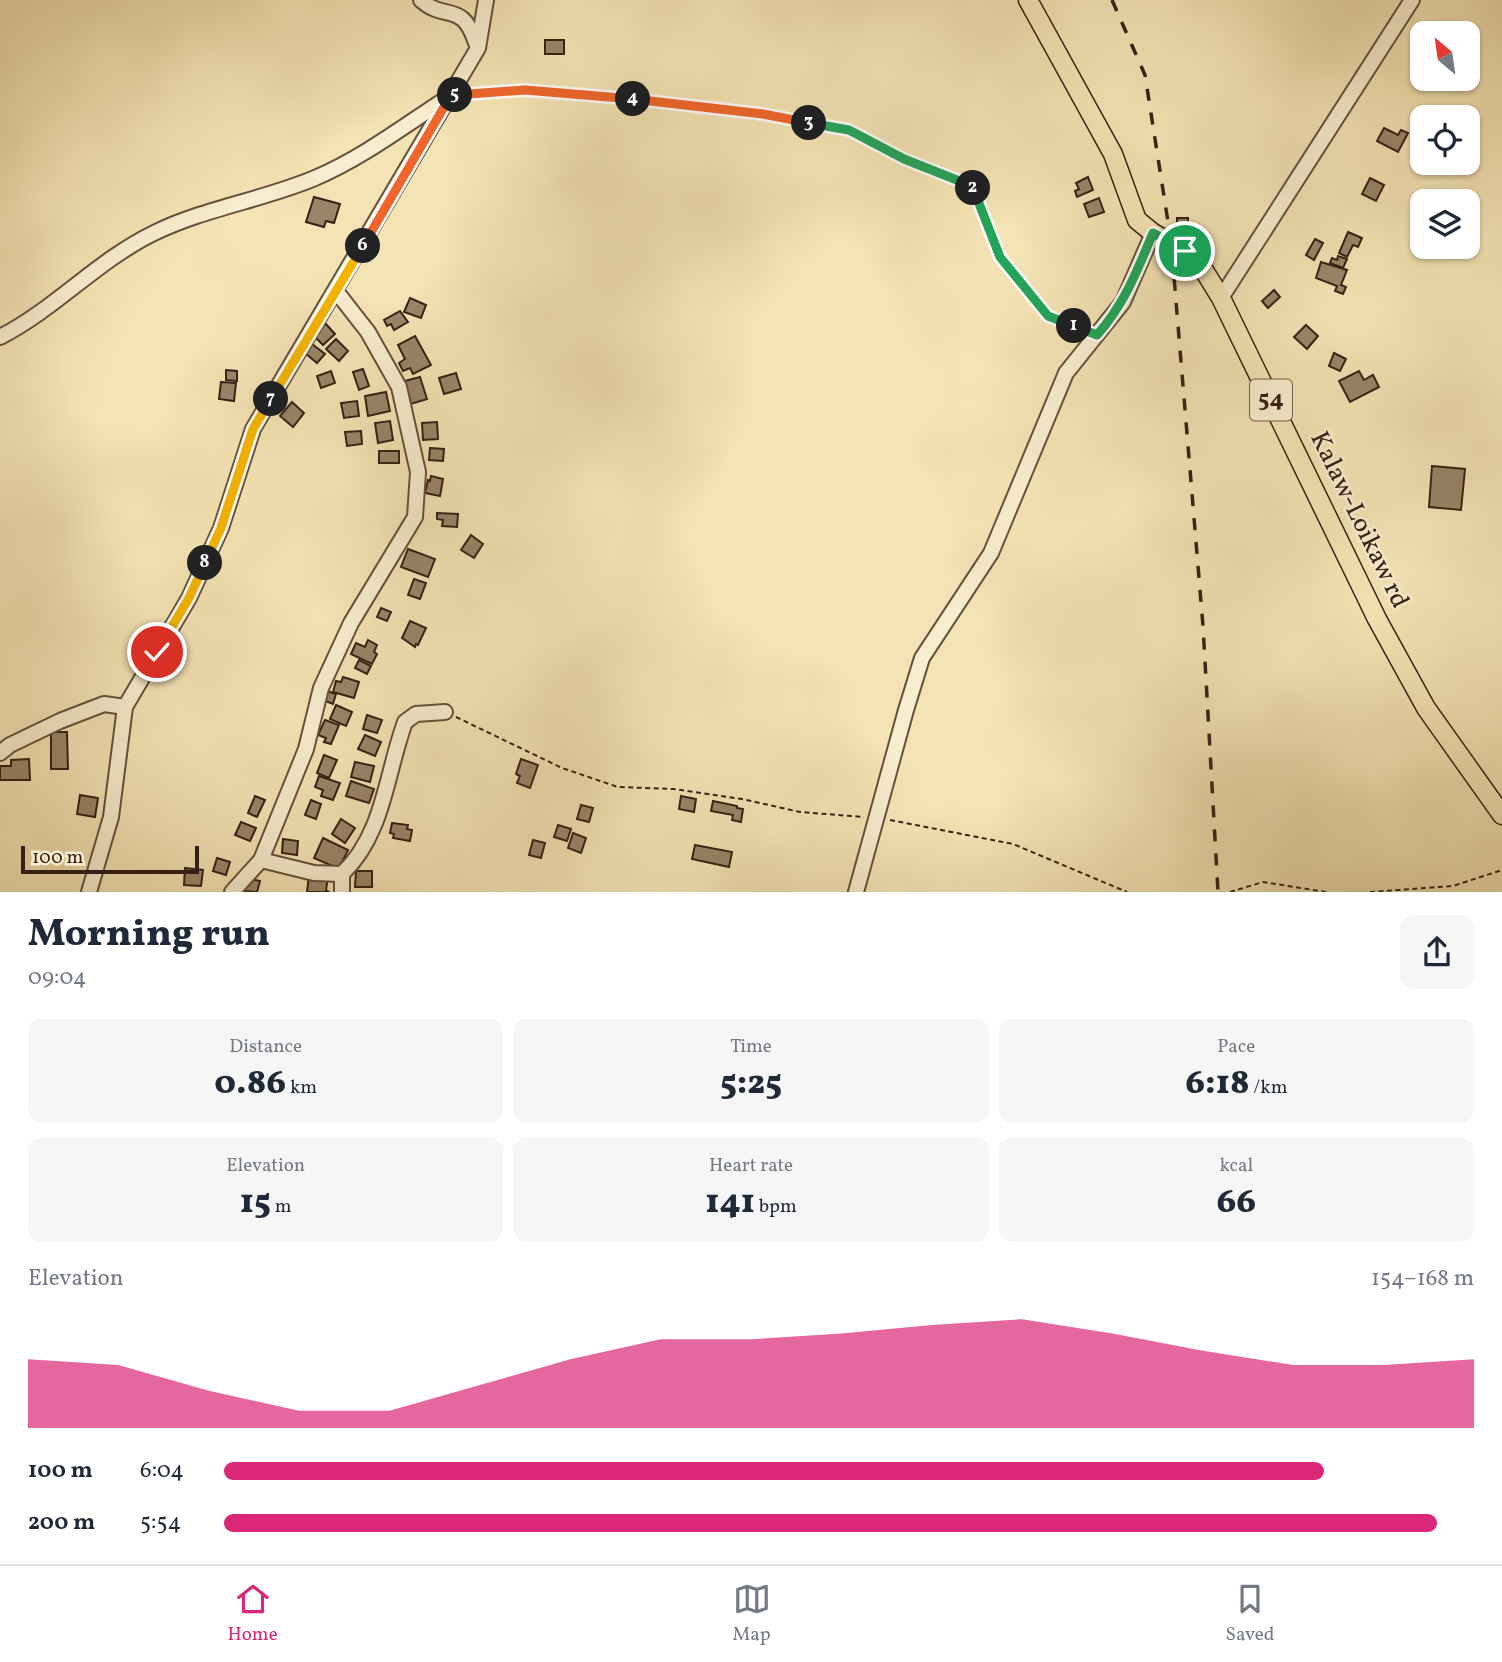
<!DOCTYPE html>
<html lang="en">
<head>
<meta charset="utf-8">
<style>
  body { margin:0; font-family:Vollkorn,serif; background:#f6f6f7; color:#1f2937; height:100vh; display:flex; flex-direction:column; font-size:26px; white-space:nowrap }
  * { box-sizing:border-box; margin:0 }
  p { font-size:23px; color:#747a83 }
  .icon { flex:none; width:38px; height:38px; fill:none; stroke:currentColor; stroke-width:2; stroke-linecap:round; stroke-linejoin:round }
  .map { position:relative; height:892px; overflow:hidden }
  .details { display:flex; flex-direction:column; background:#fff; flex:1 }
  .details>* { flex:none }
  .needle { width:46px; rotate:331deg }
  .fabs { position:absolute; left:1410px; top:21px; display:grid; gap:14px }
  .fabs a { display:grid; place-items:center; width:70px; height:70px; border-radius:14px; background:#fff; box-shadow:0 2px 5px #0004; font-size:35px }
  .scale { position:absolute; left:21px; bottom:18px; width:178px; box-sizing:border-box; padding-left:7px; border:4px solid #362015; border-top:0; font-size:19px; line-height:24px; white-space:nowrap; color:#362015; -webkit-text-stroke:5px #f8edce; paint-order:stroke }
  .pin { position:absolute; display:grid; place-items:center; width:60px; height:60px; color:#fff; margin:-30px; border:4px solid #fff; border-radius:50%; box-shadow:0 2px 7px #0007 }
  .km { position:absolute; width:35px; height:35px; margin:-18px; border-radius:50%; background:#222; color:#fff; font-size:19px; line-height:35px; text-align:center }
  .round { display:grid; place-items:center; flex:none; width:74px; height:74px; border-radius:14px; background:#f6f6f7 }
  .head { display:flex; align-items:center; justify-content:space-between; height:119px; padding:0 28px }
  h1 { font-size:38px; font-weight:800; line-height:52px }
  .stats { display:grid; grid-template-columns:repeat(3,1fr); gap:10px; height:119px; padding:7px 28px }
  .stats div { display:grid; align-content:center; border-radius:14px; background:#f6f6f7; text-align:center }
  .stats b { font-size:35px; font-weight:800 }
  .stats small { font-size:19px; font-weight:400 }
  .stats p { font-size:19px }
  .chart { height:196px; padding:14px 28px }
  .chart p { display:flex; justify-content:space-between }
  .chart svg { width:100%; height:126px; margin-top:7px; fill:#db2777; opacity:.7 }
  ul { padding:0 28px; list-style:none; font-size:23px }
  li { display:grid; grid-template-columns:112px 84px 1fr; align-items:center; height:52px }
  li i { height:18px; border-radius:9px; background:#db2777 }
  .dock { display:flex; justify-content:space-around; align-items:center; height:98px; border-top:2px solid #e0e1e3; background:#fff; font-size:19px; color:#747a83 }
  .dock a { display:grid; justify-items:center; gap:4px }
  .dock .on { color:#db2777 }
  .map>svg:first-child { display:block }
</style>
</head>
<body>
<div class="map">
<svg width="1502" height="892" viewBox="0 0 1502 892">
  <rect width="100%" height="100%" fill="#f4e3b4"/>
  <filter id="stains"><feTurbulence type="fractalNoise" baseFrequency=".00286" numOctaves="4"/><feColorMatrix values="0 0 0 0 .2 0 0 0 0 .09 0 0 0 0 .02 0 0 0 .5 -.17"/></filter>
  <radialGradient id="worn" r=".72"><stop offset=".6" stop-color="#630" stop-opacity="0"/><stop offset="1" stop-color="#630" stop-opacity=".3"/></radialGradient>
  <!-- building -->
  <g fill="#998568" stroke="#362015" stroke-width="2">
    <rect x="545" y="40" width="19" height="14"/>
    <path d="M1384 128 1398 135 1401 130 1408 133 1398 152 1377 141Z"/>
    <path d="M1088 177 1093 190 1077 197 1075 191 1079 189 1076 183Z"/>
    <path d="M1370 178 1384 185 1376 201 1362 194Z"/>
    <path d="M314 197 340 204 334 223 326 221 324 227 306 222Z"/>
    <path d="M1099 198 1104 212 1089 217 1084 204Z"/>
    <path d="M1177 218H1188V235L1177 234Z"/>
    <path d="M1348 232 1362 238 1358 247 1353 245 1347 257 1339 253Z"/>
    <path d="M1315 239 1323 243 1314 260 1306 255Z"/>
    <path d="M1338 256 1347 259 1343 268 1330 263 1332 258 1337 260Z"/>
    <path d="M1321 262 1347 270 1341 285 1346 287 1343 294 1335 291 1337 286 1316 278Z"/>
    <path d="M1274 290 1280 297 1268 308 1262 301Z"/>
    <path d="M410 298 426 305 421 318 404 312Z"/>
    <path d="M400 311 408 322 394 330 391 324 387 326 384 320Z"/>
    <path d="M325 323 335 334 323 345 314 336Z"/>
    <path d="M1306 325 1318 336 1307 349 1294 337Z"/>
    <path d="M415 336 431 365 413 374 410 368 403 371 399 363 405 359 398 345Z"/>
    <path d="M336 339 348 351 339 361 326 349Z"/>
    <path d="M312 344 325 354 317 363 305 353Z"/>
    <path d="M1334 353 1346 359 1340 371 1329 366Z"/>
    <path d="M363 369 369 386 359 390 353 372Z"/>
    <path d="M226 370 237 371V381L226 380Z"/>
    <path d="M331 371 335 383 321 388 317 376Z"/>
    <path d="M1359 371 1364 380 1373 375 1379 387 1350 402 1339 381Z"/>
    <path d="M456 373 461 389 444 394 439 378Z"/>
    <path d="M420 377 427 399 407 405 401 382Z"/>
    <path d="M221 382 236 383 234 401 219 399Z"/>
    <path d="M386 392 390 411 368 416 365 396Z"/>
    <path d="M357 401 359 416 344 418 341 403Z"/>
    <path d="M292 402 304 413 293 427 280 416Z"/>
    <path d="M390 421 393 440 378 443 375 423Z"/>
    <path d="M437 422 438 439 423 440 422 423Z"/>
    <path d="M361 431 362 444 347 446 345 432Z"/>
    <path d="M430 448 444 449 443 461 429 460Z"/>
    <rect x="379" y="451" width="20" height="12"/>
    <path d="M1432 466 1465 469 1461 510 1429 507Z"/>
    <path d="M431 476 443 479 440 496 425 493 428 480 430 481Z"/>
    <path d="M437 513 458 514 457 527 442 526 443 520 437 519Z"/>
    <path d="M471 535 483 544 474 558 461 550Z"/>
    <path d="M408 549 435 559 428 577 401 567Z"/>
    <path d="M414 579 426 583 420 599 408 595Z"/>
    <path d="M381 608 391 612 387 621 377 617Z"/>
    <path d="M410 621 426 628 418 645 416 644 415 647 402 638Z"/>
    <path d="M368 640 377 645 374 652 377 654 372 664 351 654 356 643 365 647Z"/>
    <path d="M359 660 371 666 367 674 355 668Z"/>
    <path d="M343 677 359 682 354 698 333 692 336 681 341 682Z"/>
    <path d="M324 690 336 694 333 704 320 699Z"/>
    <path d="M336 705 352 712 346 726 330 719Z"/>
    <path d="M367 715 382 720 377 733 363 729Z"/>
    <path d="M325 720 339 725 331 744 324 742 326 738 318 735Z"/>
    <path d="M51 732H67L68 769H51Z"/>
    <path d="M365 735 381 742 375 756 358 749Z"/>
    <path d="M324 755 337 760 329 778 317 773Z"/>
    <path d="M29 759 30 780H0V766H11V760Z"/>
    <path d="M521 759 538 765 530 788 517 783 520 776 516 774Z"/>
    <path d="M355 762 374 766 370 782 351 777Z"/>
    <path d="M319 776 340 783 333 800 321 796 323 790 315 787Z"/>
    <path d="M351 781 374 789 369 803 346 796Z"/>
    <path d="M80 795 98 798 95 817 77 814Z"/>
    <path d="M255 796 265 800 257 817 248 813Z"/>
    <path d="M681 796 696 799 694 812 679 809Z"/>
    <path d="M311 800 321 804 316 819 305 815Z"/>
    <path d="M713 801 737 806V808L743 809 741 822 732 820 733 815 711 811Z"/>
    <path d="M581 805 593 808 589 822 577 819Z"/>
    <path d="M341 819 355 828 345 843 332 834Z"/>
    <path d="M241 822 256 828 250 841 235 835Z"/>
    <path d="M392 823 408 825 407 829 412 830 410 841 393 838 394 834 390 833Z"/>
    <path d="M558 825 571 829 567 841 554 837Z"/>
    <path d="M573 833 586 838 581 853 568 848Z"/>
    <path d="M323 838 348 850 339 869 314 858Z"/>
    <path d="M283 839 298 841 297 855 282 853Z"/>
    <path d="M533 840 545 843 541 858 529 855Z"/>
    <path d="M695 845 732 852 729 867 692 859Z"/>
    <path d="M217 858 230 862 226 875 213 871Z"/>
    <path d="M185 868 203 870 201 886 184 885Z"/>
    <path d="M356 871H372V887H355Z"/>
    <path d="M309 875 328 877 326 890 329 892H307Z"/>
    <path d="M246 878 260 881 257 892 244 891Z"/>
  </g>
  <g fill="none" stroke-linecap="round" stroke-linejoin="round">
    <defs>
      <g id="minor">
        <path d="M421 0C445 22 462 0 476 43"/>
        <path d="M1221 298 1412 0"/>
        <path d="M0 337C55 309 98 260 154 233 205 208 263 200 315 178 362 158 404 126 447 98"/>
        <path d="M0 753 10 745 60 721 104 704 125 707"/>
        <path d="M261 860 314 873 342 874C384 834 386 774 405 722L416 714 445 712"/>
        <path d="M89 892 111 817 125 707 189 598 221 528 253 429 478 48 486 0"/>
        <path d="M232 892 261 860 306 749 321 688 351 623 415 517 418 472 399 387 368 332 336 291"/>
        <path d="M342 892V874"/>
        <path d="M856 892 906 710 922 658 991 553 1066 373 1123 302 1153 233"/>
      </g>
      <path id="major" d="M1028 0 1113 154 1137 220 1153 233 1185 251 1205 272 1221 298 1377 619 1426 708 1502 815"/>
    </defs>
    <!-- minor casing -->
    <use href="#minor" stroke="#66513d" stroke-width="18"/>
    <!-- major casing -->
    <use href="#major" stroke="#362015" stroke-width="21"/>
    <!-- path -->
    <g stroke="#362015" stroke-width="2" stroke-dasharray="5 3.5" stroke-linecap="butt">
      <path d="M466 94 525 90 652 101 763 114 849 130 904 159 972 186 1000 257 1048 316 1083 329"/>
      <path d="M456 717 562 768 618 787 674 789 742 799 800 812 864 817"/>
      <path d="M890 820 1013 844 1127 892"/>
      <path d="M1230 892 1263 882 1326 892"/>
      <path d="M1370 892 1453 886 1502 870"/>
    </g>
    <!-- minor -->
    <use href="#minor" stroke="#f8edce" stroke-width="14"/>
    <!-- major -->
    <use href="#major" stroke="#f4e3b4" stroke-width="18"/>
    <!-- rail -->
    <path stroke="#362015" stroke-width="3.5" stroke-dasharray="12 12" stroke-linecap="butt" d="M1112 0 1145 75 1171 241 1203 626 1218 892"/>
  </g>
  <g fill="none" stroke-linecap="round" stroke-linejoin="round">
    <defs>
      <path id="split-1" d="M1074 326 1097 335C1125 303 1137 271 1153 233L1185 251"/>
      <path id="split-2" d="M973 188 1000 257 1048 316 1074 326"/>
      <path id="split-3" d="M809 123 849 130 904 159 972 186 973 188"/>
      <path id="split-4" d="M633 99 763 114 809 123"/>
      <path id="split-5" d="M455 95 525 90 633 99"/>
      <path id="split-6" d="M363 246 451 95H455"/>
      <path id="split-7" d="M271 399 363 246"/>
      <path id="split-8" d="M205 563 221 528 253 429 271 399"/>
      <path id="split-9" d="M157 652 189 598 205 563"/>
    </defs>
    <!-- split-1 casing -->
    <use href="#split-1" stroke="#fff" stroke-width="14"/>
    <!-- split-2 casing -->
    <use href="#split-2" stroke="#fff" stroke-width="14"/>
    <!-- split-3 casing -->
    <use href="#split-3" stroke="#fff" stroke-width="14"/>
    <!-- split-4 casing -->
    <use href="#split-4" stroke="#fff" stroke-width="14"/>
    <!-- split-5 casing -->
    <use href="#split-5" stroke="#fff" stroke-width="14"/>
    <!-- split-6 casing -->
    <use href="#split-6" stroke="#fff" stroke-width="14"/>
    <!-- split-7 casing -->
    <use href="#split-7" stroke="#fff" stroke-width="14"/>
    <!-- split-8 casing -->
    <use href="#split-8" stroke="#fff" stroke-width="14"/>
    <!-- split-9 casing -->
    <use href="#split-9" stroke="#fff" stroke-width="14"/>
    <!-- split-1 -->
    <use href="#split-1" stroke="#22a559" stroke-width="9"/>
    <!-- split-2 -->
    <use href="#split-2" stroke="#22a559" stroke-width="9"/>
    <!-- split-3 -->
    <use href="#split-3" stroke="#22a559" stroke-width="9"/>
    <!-- split-4 -->
    <use href="#split-4" stroke="#f0652b" stroke-width="9"/>
    <!-- split-5 -->
    <use href="#split-5" stroke="#f0652b" stroke-width="9"/>
    <!-- split-6 -->
    <use href="#split-6" stroke="#f0652b" stroke-width="9"/>
    <!-- split-7 -->
    <use href="#split-7" stroke="#f5b400" stroke-width="9"/>
    <!-- split-8 -->
    <use href="#split-8" stroke="#f5b400" stroke-width="9"/>
    <!-- split-9 -->
    <use href="#split-9" stroke="#f5b400" stroke-width="9"/>
  </g>
  <g text-anchor="middle" dominant-baseline="central" stroke-width="5" stroke-linejoin="round" paint-order="stroke">
    <!-- shield labels -->
    <rect fill="#f8edce" stroke="#705e4c" stroke-width="2" x="1250" y="379.5" width="42" height="41" rx="5"/>
    <g font-size="24" font-weight="bold" fill="#362015">
      <text x="1271" y="400">54</text>
    </g>
    <!-- street labels -->
    <g font-size="26" fill="#362015" stroke="#f8edce">
      <text transform="translate(1359 520) rotate(64)">Kalaw-Loikaw rd</text>
    </g>
  </g>
  <rect width="100%" height="100%" filter="url(#stains)"/>
  <rect width="100%" height="100%" fill="url(#worn)"/>
</svg>
<div class="fabs">
<a><svg class="needle" viewBox="-14 -14 28 28"><path d="M0-13l5 13h-10z" fill="#e53935"/><path d="M0 13l5-13h-10z" fill="#747a83"/></svg></a>
<a><svg class="icon" aria-label="locate" viewBox="0 0 24 24"><circle cx="12" cy="12" r="6"/><path d="M12 2v4M12 18v4M2 12h4M18 12h4"/></svg></a>
<a><svg class="icon" aria-label="layers" viewBox="0 0 24 24"><path d="M12 4l9 5-9 5-9-5zM3 14l9 5 9-5"/></svg></a>
</div>
<div class="scale">100 m</div>
<div class="pin" style="left:1185px;top:251px;background:#1e9e55"><svg class="icon" aria-label="arrive" viewBox="0 0 24 24"><path d="M6 21V4h12l-3 4 3 4H6"/></svg></div>
<div class="pin" style="left:157px;top:652px;background:#d93025"><svg class="icon" aria-label="check" viewBox="0 0 24 24"><path d="M5 12l5 5 9-10"/></svg></div>
<b class="km" style="left:1074px;top:326px">1</b>
<b class="km" style="left:973px;top:188px">2</b>
<b class="km" style="left:809px;top:123px">3</b>
<b class="km" style="left:633px;top:99px">4</b>
<b class="km" style="left:455px;top:95px">5</b>
<b class="km" style="left:363px;top:246px">6</b>
<b class="km" style="left:271px;top:399px">7</b>
<b class="km" style="left:205px;top:563px">8</b>
</div>
<section class="details">
<div class="head"><div><h1>Morning run</h1><p>09:04</p></div><a class="round"><svg class="icon" aria-label="share" viewBox="0 0 24 24"><path d="M12 15V3M7 8l5-5 5 5M5 13v7h14v-7"/></svg></a></div>
<div class="stats">
<div><p>Distance</p><b>0.86<small> km</small></b></div>
<div><p>Time</p><b>5:25</b></div>
<div><p>Pace</p><b>6:18<small> /km</small></b></div>
</div>
<div class="stats">
<div><p>Elevation</p><b>15<small> m</small></b></div>
<div><p>Heart rate</p><b>141<small> bpm</small></b></div>
<div><p>kcal</p><b>66</b></div>
</div>
<div class="chart"><p><span>Elevation</span>154–168 m</p>
<svg viewBox="0 0 160 44" preserveAspectRatio="none"><path d="M0 44V20L10 22L20 31L30 38L40 38L50 29L60 20L70 13L80 13L90 11L100 8L110 6L120 11L130 17L140 22L150 22L160 20V44z"/></svg>
</div>
<ul>
<li><b>100 m</b>6:04<i style="width:88%"></i></li>
<li><b>200 m</b>5:54<i style="width:97%"></i></li>
</ul>
</section>
<nav class="dock">
<a class="on"><svg class="icon" aria-label="home" viewBox="0 0 24 24"><path d="M3 11l9-7 9 7M6 9v11h12V9"/></svg>Home</a>
<a><svg class="icon" aria-label="map" viewBox="0 0 24 24"><path d="M3 6l6-2 6 2 6-2v14l-6 2-6-2-6 2zM9 4v14M15 6v14"/></svg>Map</a>
<a><svg class="icon" aria-label="saved" viewBox="0 0 24 24"><path d="M7 4h10v16l-5-4-5 4z"/></svg>Saved</a>
</nav>
</body>
</html>
